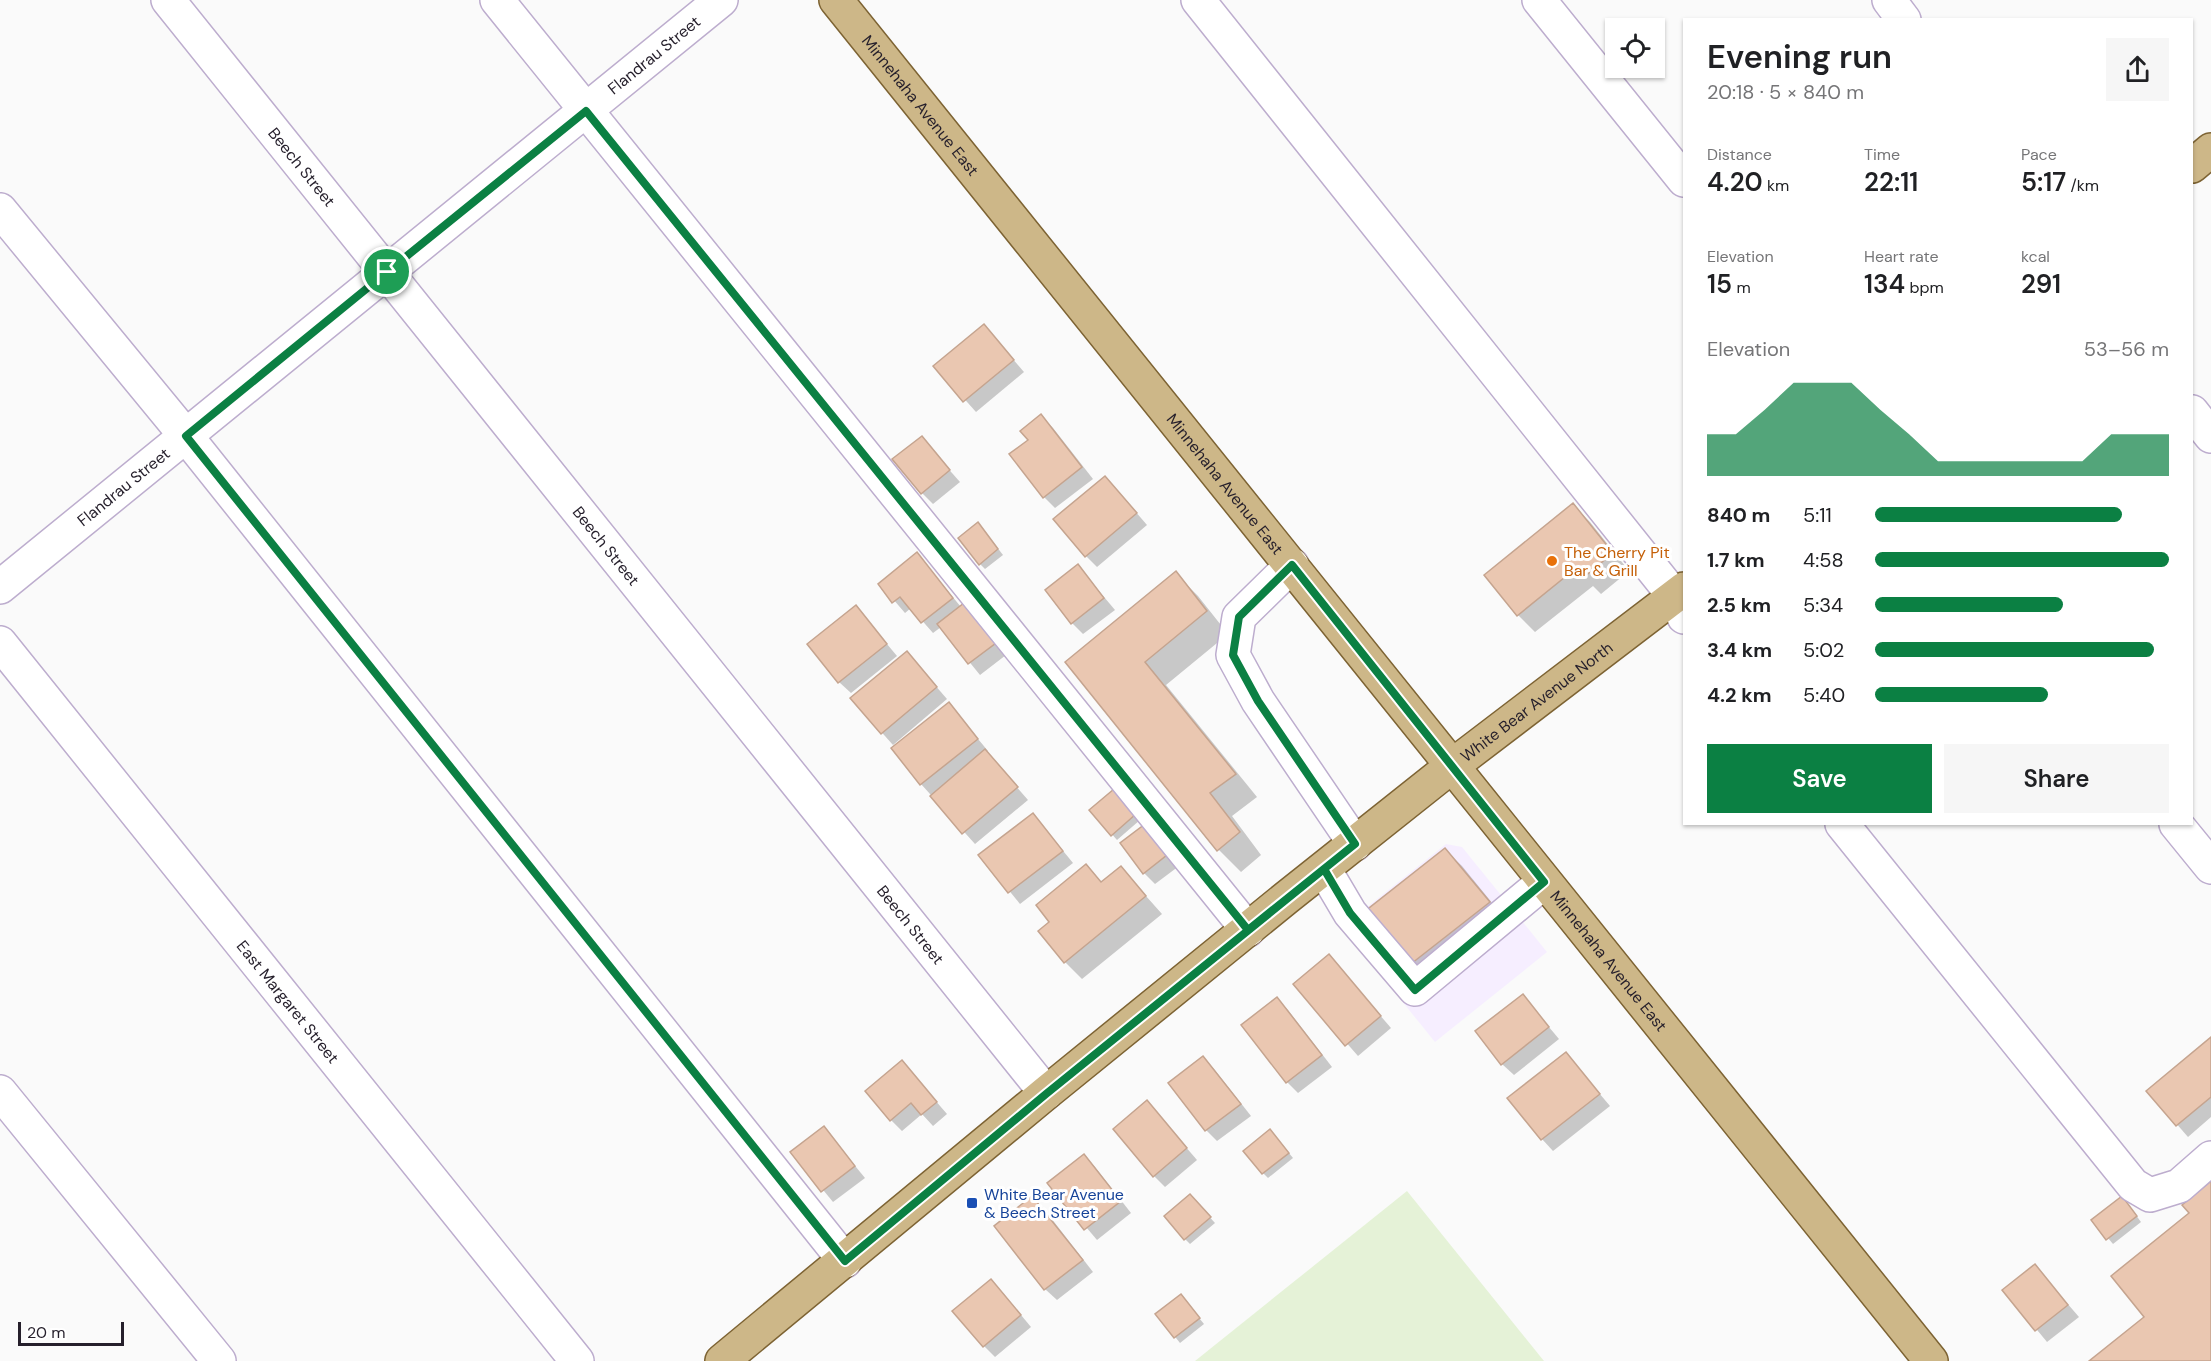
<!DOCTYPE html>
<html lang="en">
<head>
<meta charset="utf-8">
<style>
  body { margin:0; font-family:"DM Sans",sans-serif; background:#f6f6f6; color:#202124; height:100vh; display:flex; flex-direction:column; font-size:22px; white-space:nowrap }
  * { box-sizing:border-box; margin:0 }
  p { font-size:20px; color:#757577 }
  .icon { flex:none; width:33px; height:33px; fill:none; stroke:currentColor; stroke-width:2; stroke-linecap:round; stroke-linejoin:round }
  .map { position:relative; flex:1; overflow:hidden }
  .details { position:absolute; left:1683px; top:18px; width:510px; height:807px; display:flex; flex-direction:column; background:#fff; border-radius:0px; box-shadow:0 2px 4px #0004 }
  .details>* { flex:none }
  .tools { position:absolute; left:1605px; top:18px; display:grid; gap:12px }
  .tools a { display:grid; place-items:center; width:60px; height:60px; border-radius:0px; background:#fff; box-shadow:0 2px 4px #0004; font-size:30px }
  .scale { position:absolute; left:18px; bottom:15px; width:106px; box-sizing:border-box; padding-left:6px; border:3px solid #251f2b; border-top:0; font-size:16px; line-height:21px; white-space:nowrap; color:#251f2b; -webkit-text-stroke:4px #fff; paint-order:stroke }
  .pin { position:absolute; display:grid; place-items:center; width:51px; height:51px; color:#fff; margin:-26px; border:3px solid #fff; border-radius:50%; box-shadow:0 2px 6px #0007 }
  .round { display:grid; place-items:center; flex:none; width:63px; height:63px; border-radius:0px; background:#f6f6f6 }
  .overview { display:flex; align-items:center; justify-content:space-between; height:102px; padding:0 24px }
  h1 { font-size:33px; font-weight:600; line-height:45px }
  .metrics { display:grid; grid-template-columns:repeat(3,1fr); gap:9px; height:102px; padding:6px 24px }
  .metrics div { display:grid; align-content:center }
  .metrics b { font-size:26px; font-weight:600 }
  .metrics small { font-size:16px; font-weight:400 }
  .metrics p { font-size:16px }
  .chart { height:168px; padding:12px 24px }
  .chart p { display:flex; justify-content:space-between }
  .chart svg { width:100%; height:108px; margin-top:6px; fill:#0b8043; opacity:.7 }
  .cta { display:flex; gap:12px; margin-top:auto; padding:12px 24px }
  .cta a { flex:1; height:69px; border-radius:0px; background:#0b8043; color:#fff; font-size:24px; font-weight:600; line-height:69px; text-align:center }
  .cta a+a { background:#f6f6f6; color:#202124 }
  ul { padding:0 24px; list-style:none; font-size:20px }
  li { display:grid; grid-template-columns:96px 72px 1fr; align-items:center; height:45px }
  li i { height:15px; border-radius:8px; background:#0b8043 }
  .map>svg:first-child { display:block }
</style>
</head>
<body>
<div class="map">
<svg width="2211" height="1361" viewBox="0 0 2211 1361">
  <rect width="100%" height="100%" fill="#fafafa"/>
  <!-- built -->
  <path fill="#f6eeff" d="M1446 844 1462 847 1547 952 1435 1042 1342 927Z"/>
  <!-- green -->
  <path fill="#e5f2d7" d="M1407 1191 1544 1361H1195Z"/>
  <!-- shadow -->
  <g fill="#0003">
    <path d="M984 326 1024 372 976 412 935 366Z"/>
    <path d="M1041 416 1053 428 1093 479 1055 508 1044 497 1030 440Z"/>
    <path d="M921 438 960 482 933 504 922 493Z"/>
    <path d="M1116 489 1147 525 1097 567 1086 556Z"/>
    <path d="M1573 505 1590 522 1629 571 1601 594 1593 586 1535 632 1518 615 1486 575Z"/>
    <path d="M983 529 1003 555 985 569 980 564Z"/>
    <path d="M917 554 961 607 964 605 1006 655 980 675 941 627 933 633 911 608 905 613 880 584Z"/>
    <path d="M1078 566 1115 610 1083 634 1072 623Z"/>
    <path d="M1176 574 1198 596 1228 634 1166 685 1257 797 1232 816 1261 855 1241 872 1219 850 1067 662Z"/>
    <path d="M856 607 897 656 851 693 839 682Z"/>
    <path d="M907 653 947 699 893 745 852 699Z"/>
    <path d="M949 704 988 751 986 752 1028 800 975 844 921 784Z"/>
    <path d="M1114 791 1140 820 1117 840 1091 810Z"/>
    <path d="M1033 814 1073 863 1020 904 980 855Z"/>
    <path d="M1149 823 1183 863 1155 884 1144 873Z"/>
    <path d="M1445 850 1462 866 1506 920 1425 983 1408 966Z"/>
    <path d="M1086 866 1102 883 1121 868 1162 914 1082 979 1065 962 1051 922Z"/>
    <path d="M1329 956 1391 1028 1358 1056 1295 984Z"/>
    <path d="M1523 996 1559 1039 1514 1075 1502 1064Z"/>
    <path d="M1277 999 1288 1010 1332 1067 1298 1093 1287 1082Z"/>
    <path d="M2211 1039V1117L2188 1137 2148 1091Z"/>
    <path d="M1566 1054 1610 1106 1553 1151 1542 1139Z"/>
    <path d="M1203 1058 1214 1069 1251 1116 1217 1141 1206 1130Z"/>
    <path d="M902 1062 947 1114 933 1126 922 1114 902 1131 891 1120Z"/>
    <path d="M1147 1102 1197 1160 1165 1187 1154 1176Z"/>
    <path d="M824 1128 865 1178 833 1202 792 1152Z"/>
    <path d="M1276 1137 1293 1158 1268 1178 1263 1173Z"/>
    <path d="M1084 1156 1095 1167 1131 1213 1097 1240 1049 1183Z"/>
    <path d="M1032 1198 1044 1209 1093 1272 1057 1300 1045 1289 996 1226Z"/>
    <path d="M1195 1201 1215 1223 1190 1244 1185 1239Z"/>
    <path d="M2127 1203 2141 1222 2113 1244 2093 1220Z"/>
    <path d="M2035 1266 2079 1317 2047 1342 2004 1290Z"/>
    <path d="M1002 1292 1031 1327 995 1357 984 1346Z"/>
    <path d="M1181 1296 1204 1324 1180 1343 1157 1314Z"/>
  </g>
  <!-- building -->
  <g fill="#eac7b1" stroke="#c5a48f" stroke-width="1.5">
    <path d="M984 324 1014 360 963 402 933 366Z"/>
    <path d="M1041 414 1082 467 1043 498 1009 454 1028 440 1020 431Z"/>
    <path d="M922 436 950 470 921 494 892 459Z"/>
    <path d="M1105 476 1137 513 1085 557 1053 519Z"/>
    <path d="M1573 503 1613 553 1583 578 1575 569 1517 616 1484 575Z"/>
    <path d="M978 522 998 549 979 565 958 538Z"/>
    <path d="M917 552 953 598 921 623 900 597 892 603 878 584Z"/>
    <path d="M1078 564 1104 598 1071 624 1045 590Z"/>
    <path d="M1176 571 1207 611 1145 662 1236 774 1210 793 1240 832 1217 851 1065 662Z"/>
    <path d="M964 603 996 643 968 664 937 624Z"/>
    <path d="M856 605 887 644 838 683 807 644Z"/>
    <path d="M907 651 937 687 881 734 850 698Z"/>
    <path d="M949 702 978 739 920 785 891 748Z"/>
    <path d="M985 749 1018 787 962 834 930 796Z"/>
    <path d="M1114 789 1136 814 1111 836 1089 810Z"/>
    <path d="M1033 813 1063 851 1008 893 978 855Z"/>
    <path d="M1149 821 1172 851 1143 874 1120 843Z"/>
    <path d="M1445 848 1490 902 1407 967 1364 912Z"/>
    <path d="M1086 864 1101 882 1121 866 1146 896 1064 963 1038 931 1049 922 1036 905Z"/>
    <path d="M1329 954 1381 1016 1345 1046 1293 984Z"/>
    <path d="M1523 994 1549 1027 1501 1065 1475 1031Z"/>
    <path d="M1277 997 1322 1055 1286 1083 1241 1025Z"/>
    <path d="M2211 1037V1097L2176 1126 2146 1091Z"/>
    <path d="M1566 1052 1600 1094 1541 1140 1507 1098Z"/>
    <path d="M1203 1056 1241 1104 1205 1131 1168 1083Z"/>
    <path d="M902 1060 937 1102 921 1115 911 1103 890 1121 865 1091Z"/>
    <path d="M1147 1100 1187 1148 1153 1177 1113 1129Z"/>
    <path d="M824 1126 855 1166 821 1192 790 1152Z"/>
    <path d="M1270 1129 1289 1153 1262 1174 1243 1151Z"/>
    <path d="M1084 1154 1121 1201 1084 1230 1047 1183Z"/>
    <path d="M2211 1181V1361H2089L2144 1317 2111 1276 2189 1213 2182 1205Z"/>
    <path d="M1190 1194 1211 1217 1184 1240 1164 1216Z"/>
    <path d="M1032 1196 1083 1260 1044 1290 994 1226Z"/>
    <path d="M2122 1196 2137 1216 2106 1240 2091 1220Z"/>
    <path d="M2035 1264 2068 1305 2035 1331 2002 1290Z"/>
    <path d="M991 1279 1021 1315 983 1347 952 1311Z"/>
    <path d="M1181 1294 1200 1318 1174 1338 1155 1314Z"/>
  </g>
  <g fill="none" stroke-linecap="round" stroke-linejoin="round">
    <defs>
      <g id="minor">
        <path id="s1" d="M168 0 1046 1093"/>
        <path d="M497 0 1248 930"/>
        <path d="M1198 0 1675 597 1684 617"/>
        <path d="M1539 0 1684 180"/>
        <path d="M1889 0 1904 20"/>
        <path d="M0 210 186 436 845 1261"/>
        <path d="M2192 412 2211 436"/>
        <path d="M1292 565 1239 617 1233 655 1258 701 1355 844"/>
        <path id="s2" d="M0 587 721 0"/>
        <path id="s3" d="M0 643 577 1361"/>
        <path d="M1842 824 2133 1185 2150 1195 2179 1186 2211 1158"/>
        <path d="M2176 824 2211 867"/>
        <path d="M1324 869 1350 913 1415 989 1544 882"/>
        <path d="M0 1092 219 1361"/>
      </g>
      <g id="major">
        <path id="s4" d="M836 0 1931 1361"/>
        <path d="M2192 166 2211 150"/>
        <path id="s5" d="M722 1361 1046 1093 1286 898 1452 766 1684 589"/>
      </g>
    </defs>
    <!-- minor casing -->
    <use href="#minor" stroke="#bdadce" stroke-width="36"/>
    <!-- major casing -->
    <use href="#major" stroke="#7d6333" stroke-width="36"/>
    <!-- minor -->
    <use href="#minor" stroke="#fff" stroke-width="33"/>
    <!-- major -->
    <use href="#major" stroke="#cdb788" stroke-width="33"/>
  </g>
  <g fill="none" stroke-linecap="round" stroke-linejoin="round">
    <defs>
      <path id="route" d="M387 272 186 436 845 1261 1046 1094 1324 869 1350 913 1415 990 1544 882 1292 565 1239 617 1233 655 1258 701 1355 844 1248 930 586 111 387 272"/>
    </defs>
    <!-- route casing -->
    <use href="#route" stroke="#fff" stroke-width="12"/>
    <!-- route -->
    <use href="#route" stroke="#0b8043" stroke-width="8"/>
  </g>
  <!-- markers -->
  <circle fill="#e8710a" stroke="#fff" stroke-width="2" cx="1552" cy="561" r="6"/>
  <rect fill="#1a4fb4" stroke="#fff" stroke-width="2" x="966" y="1197" width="12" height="12" rx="3"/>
  <g text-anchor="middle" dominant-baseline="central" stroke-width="6" stroke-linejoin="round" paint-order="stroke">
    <!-- street labels -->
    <g font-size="16" fill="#251f2b" stroke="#fff">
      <text stroke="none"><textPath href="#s2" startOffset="843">Flandrau Street</textPath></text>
      <text stroke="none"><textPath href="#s4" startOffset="135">Minnehaha Avenue East</textPath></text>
      <text stroke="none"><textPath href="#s1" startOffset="214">Beech Street</textPath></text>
      <text stroke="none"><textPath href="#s4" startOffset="621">Minnehaha Avenue East</textPath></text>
      <text stroke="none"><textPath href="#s2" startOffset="159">Flandrau Street</textPath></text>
      <text stroke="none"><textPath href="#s1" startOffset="700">Beech Street</textPath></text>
      <text stroke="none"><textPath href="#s5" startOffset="1048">White Bear Avenue North</textPath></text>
      <text stroke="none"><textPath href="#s1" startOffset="1186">Beech Street</textPath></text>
      <text stroke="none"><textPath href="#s4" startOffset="1233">Minnehaha Avenue East</textPath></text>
      <text stroke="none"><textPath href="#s3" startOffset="460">East Margaret Street</textPath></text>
    </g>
    <!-- food labels -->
    <g font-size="16" fill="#c56008" stroke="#fff" text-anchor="start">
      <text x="1564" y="552">The Cherry Pit<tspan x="1564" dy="18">Bar &amp; Grill</tspan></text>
    </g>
    <!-- transit labels -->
    <g font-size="16" fill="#164399" stroke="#fff" text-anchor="start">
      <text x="984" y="1194">White Bear Avenue<tspan x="984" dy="18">&amp; Beech Street</tspan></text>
    </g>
  </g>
</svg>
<div class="tools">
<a><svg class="icon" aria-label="locate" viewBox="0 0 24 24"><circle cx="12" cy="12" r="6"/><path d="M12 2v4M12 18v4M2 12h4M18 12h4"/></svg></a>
</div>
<div class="scale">20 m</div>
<div class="pin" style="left:387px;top:272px;background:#1e9e55"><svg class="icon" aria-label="arrive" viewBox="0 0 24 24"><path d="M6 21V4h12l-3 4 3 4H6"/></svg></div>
<section class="details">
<div class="overview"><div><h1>Evening run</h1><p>20:18 · 5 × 840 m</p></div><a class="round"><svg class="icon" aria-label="share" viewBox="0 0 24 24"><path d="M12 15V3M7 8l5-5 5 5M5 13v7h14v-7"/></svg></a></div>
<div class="metrics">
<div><p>Distance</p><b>4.20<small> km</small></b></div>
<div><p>Time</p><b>22:11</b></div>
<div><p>Pace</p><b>5:17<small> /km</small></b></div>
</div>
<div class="metrics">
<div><p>Elevation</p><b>15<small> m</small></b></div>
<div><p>Heart rate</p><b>134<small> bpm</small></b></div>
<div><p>kcal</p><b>291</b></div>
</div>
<div class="chart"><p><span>Elevation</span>53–56 m</p>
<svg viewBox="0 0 160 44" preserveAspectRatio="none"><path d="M0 44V27L10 27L20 17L30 6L40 6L50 6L60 17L70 27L80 38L90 38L100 38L110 38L120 38L130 38L140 27L150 27L160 27V44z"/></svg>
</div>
<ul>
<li><b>840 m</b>5:11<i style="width:84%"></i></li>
<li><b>1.7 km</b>4:58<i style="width:100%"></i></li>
<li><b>2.5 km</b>5:34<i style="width:64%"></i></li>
<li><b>3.4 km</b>5:02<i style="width:95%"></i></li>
<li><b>4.2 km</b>5:40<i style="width:59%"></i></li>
</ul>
<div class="cta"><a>Save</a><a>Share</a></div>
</section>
</div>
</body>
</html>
